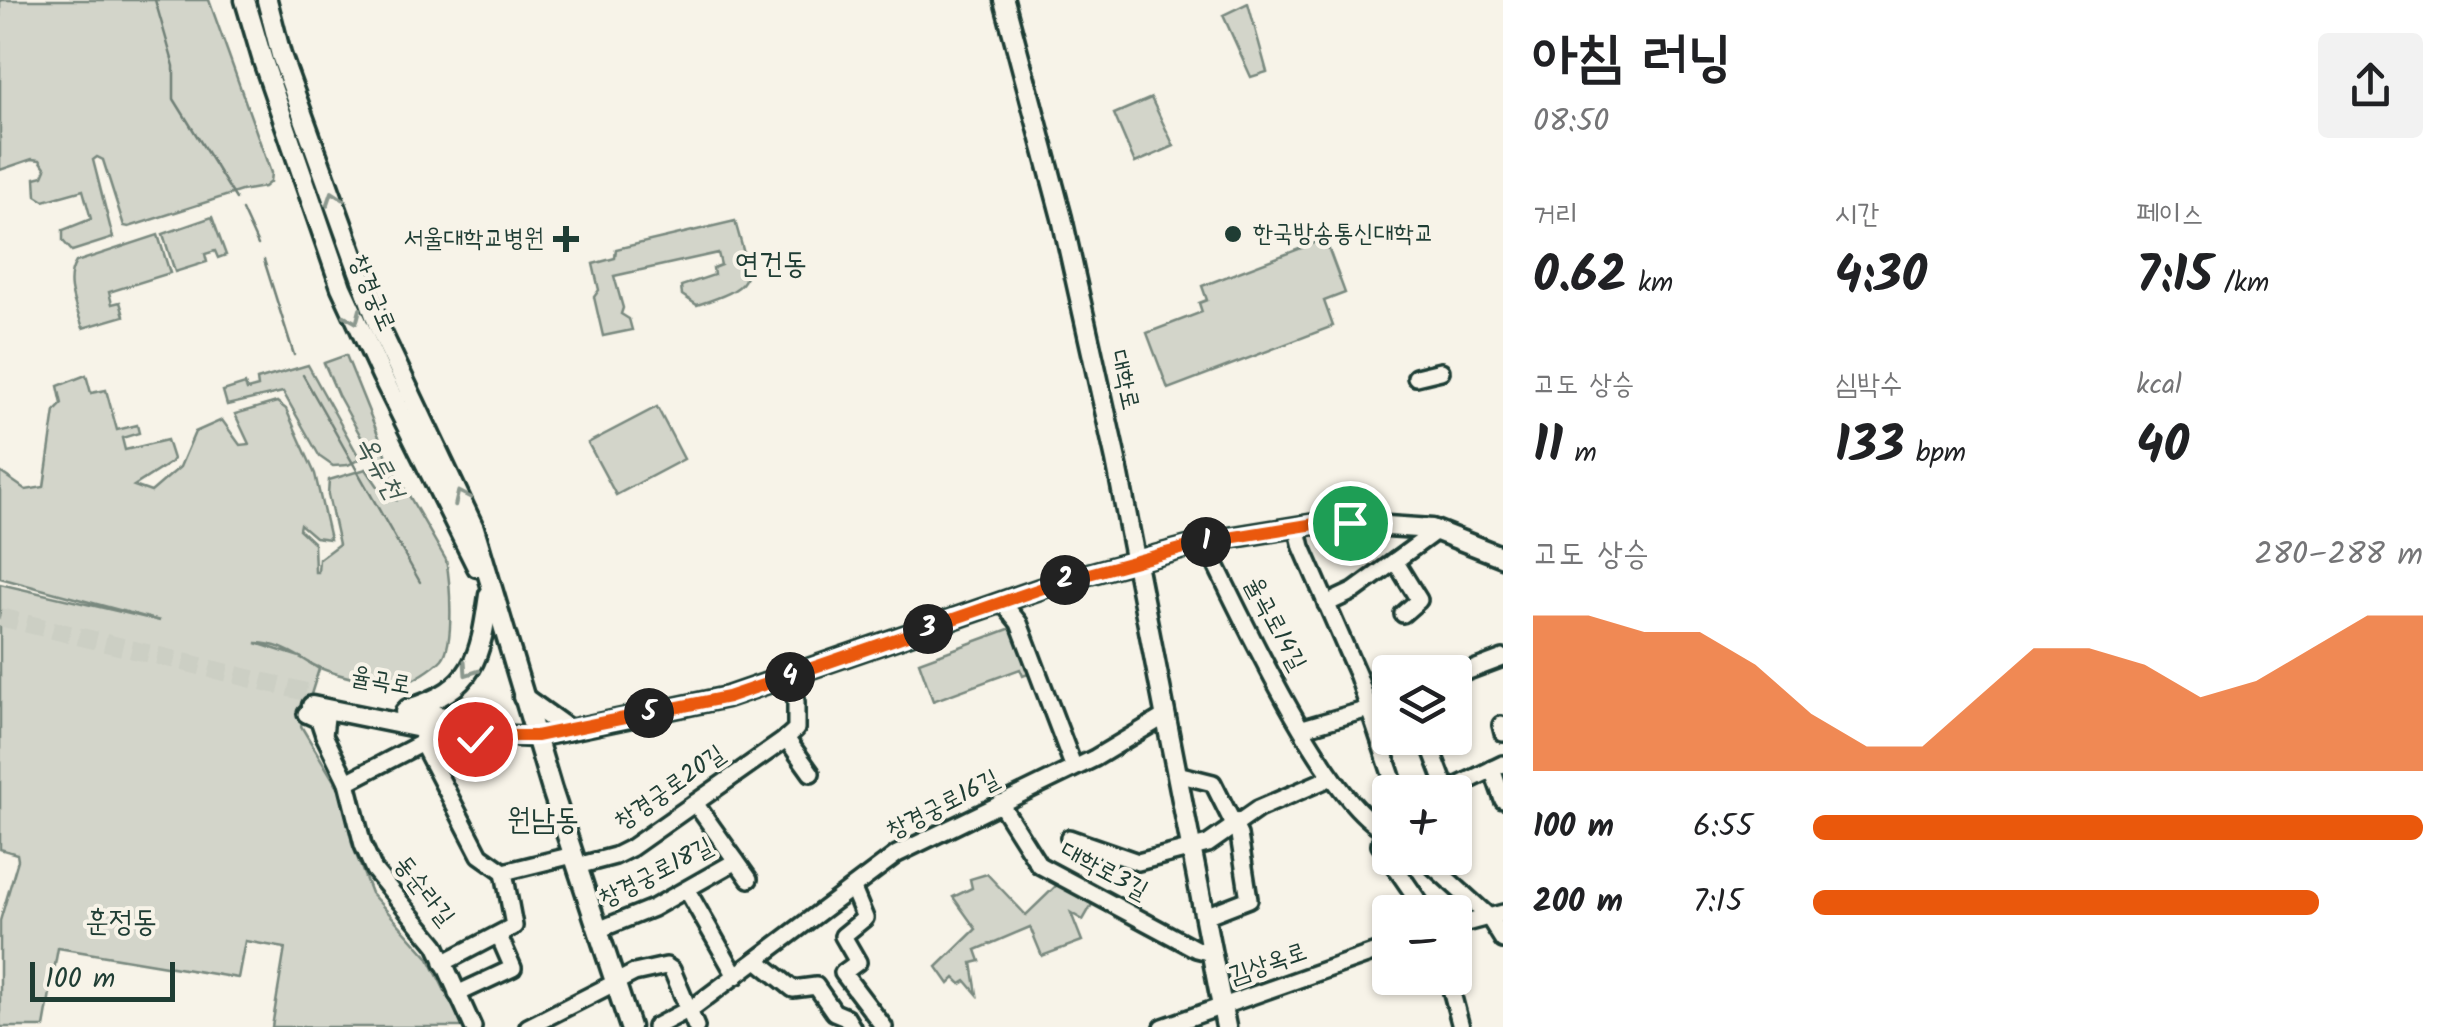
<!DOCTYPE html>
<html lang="ko">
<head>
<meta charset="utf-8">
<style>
  body { margin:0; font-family:Kalam,"Poor Story",sans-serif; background:#f2f2f2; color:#202124; height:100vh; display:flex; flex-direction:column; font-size:38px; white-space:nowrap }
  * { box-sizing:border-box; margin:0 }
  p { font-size:32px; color:#757577 }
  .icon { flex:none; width:55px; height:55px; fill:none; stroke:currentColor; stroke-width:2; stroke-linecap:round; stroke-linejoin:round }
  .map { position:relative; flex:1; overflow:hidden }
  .details { display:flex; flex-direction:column; background:#fff; width:950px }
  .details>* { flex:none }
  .controls { position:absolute; left:1372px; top:655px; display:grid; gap:20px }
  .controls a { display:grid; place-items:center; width:100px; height:100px; border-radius:10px; background:#fff; box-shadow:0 2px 8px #0004; font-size:50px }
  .scale { position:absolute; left:30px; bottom:25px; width:145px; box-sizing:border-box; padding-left:10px; border:5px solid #1f3d34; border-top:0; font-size:28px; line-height:35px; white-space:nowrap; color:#1f3d34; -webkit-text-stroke:8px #f7f3e8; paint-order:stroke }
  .pin { position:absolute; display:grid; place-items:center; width:85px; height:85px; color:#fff; margin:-42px; border:5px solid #fff; border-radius:50%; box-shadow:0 2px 10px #0007 }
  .km { position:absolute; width:50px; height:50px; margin:-25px; border-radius:50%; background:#222; color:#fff; font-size:28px; line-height:50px; text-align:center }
  .round { display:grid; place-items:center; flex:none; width:105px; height:105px; border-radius:10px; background:#f2f2f2 }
  .summary { display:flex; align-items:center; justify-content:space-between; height:170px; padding:0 30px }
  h1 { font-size:55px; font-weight:700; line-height:75px }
  .figures { display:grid; grid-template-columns:repeat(3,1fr); gap:15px; height:170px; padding:10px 30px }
  .figures div { display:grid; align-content:center }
  .figures b { font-size:50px; font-weight:700 }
  .figures small { font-size:28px; font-weight:400 }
  .figures p { font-size:28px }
  .chart { height:280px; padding:20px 30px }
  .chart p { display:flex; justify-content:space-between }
  .chart svg { width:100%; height:180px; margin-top:10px; fill:#ea580c; opacity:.7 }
  ul { padding:0 30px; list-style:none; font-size:32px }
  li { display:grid; grid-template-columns:160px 120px 1fr; align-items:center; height:75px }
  li i { height:25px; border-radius:12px; background:#ea580c }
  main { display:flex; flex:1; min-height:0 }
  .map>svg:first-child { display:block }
</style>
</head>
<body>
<main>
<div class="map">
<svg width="1503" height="1027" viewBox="0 0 1503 1027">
  <rect width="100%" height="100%" fill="#f7f3e8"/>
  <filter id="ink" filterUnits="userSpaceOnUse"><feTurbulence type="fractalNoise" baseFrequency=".01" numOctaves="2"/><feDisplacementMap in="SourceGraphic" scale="20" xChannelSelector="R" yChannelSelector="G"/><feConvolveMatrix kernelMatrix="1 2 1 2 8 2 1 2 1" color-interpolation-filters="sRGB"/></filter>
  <g filter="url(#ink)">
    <!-- green -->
    <g fill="#d3d5ca" stroke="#79897f" stroke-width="2.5">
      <path d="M0 0H209L271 173 270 182 264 187 241 191 129 227 124 226 103 160 97 157 93 160 113 238 72 251 63 241V230L91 219 83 190 44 201 36 196 35 178 43 176 46 169 40 160 32 159 0 170Z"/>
      <path d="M1248 3 1267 72 1251 77 1223 15Z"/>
      <path d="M1151 98 1174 146 1135 163 1114 114Z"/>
      <path d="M212 217 226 255 218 258 215 251 205 254 207 262 175 272 163 234Z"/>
      <path d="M735 221C751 281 760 284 697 305L682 295 681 286 714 275 713 268 721 265 718 253 614 276 623 308 621 314 629 319 632 330 603 336 594 297 599 290 593 264 615 258 616 249Z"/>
      <path d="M158 235 170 273 109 292 112 304 120 302 124 316 83 328C76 306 63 282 76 262Z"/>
      <path d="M1325 239 1345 293 1324 301 1333 326 1168 389 1147 333 1202 312 1199 303 1207 300 1202 286Z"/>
      <path d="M346 355 388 459 446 560C450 580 455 643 442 659 435 667 412 682 403 684 385 688 337 675 320 668 296 657 285 644 256 643L300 657 319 669 301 726 346 801 352 844 371 893 428 957 463 1027H272L285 948 245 941 238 978 58 948 44 1027H0V921L18 860 17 854 0 849V584L160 621 0 578V472L26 490 44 487 55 411 62 404 58 386 86 375 91 393 106 390 117 430 137 425 139 433 122 438 125 450 167 440 173 459 170 463 134 486 151 492 180 467 195 432 222 420 240 445 249 444 235 414 277 402 286 409 315 474 330 539 315 537 300 524 299 529 314 543 315 572H318L319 559 339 544 328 495 329 480 366 469 386 498 396 500 338 395 324 363Z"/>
      <path d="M308 365 360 459 348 465 333 466 320 457 283 392 227 405 223 391 245 384 247 390 258 387 257 380Z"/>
      <path d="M657 407 684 459 616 495 588 443Z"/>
      <path d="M1017 626 1031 673 1023 676 1020 669 933 701 919 662Z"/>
      <path d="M987 874 1026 915 1059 883 1094 901 1083 920 1071 913 1082 941 1042 956 1030 927 976 950 980 961 972 963 977 994 966 981 961 984 955 978 949 984 937 967 976 929 953 897 972 888 970 879Z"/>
    </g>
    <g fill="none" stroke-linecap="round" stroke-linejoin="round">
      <!-- stream -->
      <g stroke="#6f8077" stroke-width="2.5">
        <path d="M155 0 174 66V99L236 199"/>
        <path d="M242 210 258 245"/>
        <path d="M264 260 294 355"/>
        <path d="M303 375 420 582"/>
      </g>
      <!-- major-tunnel -->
      <path stroke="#cccfc4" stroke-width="18" stroke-dasharray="18 9" stroke-linecap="butt" d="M0 617 314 694"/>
      <defs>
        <g id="minor">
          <path d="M1416 377 1441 371"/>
          <path d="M1297 526 1302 547 1358 676 1397 792"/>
          <path d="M1210 541 1213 559C1241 615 1333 816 1390 832"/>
          <path d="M1395 561 1419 600 1403 614"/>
          <path d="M1002 602 1019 623 1074 768"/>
          <path d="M1326 604 1354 591 1436 531"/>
          <path d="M1455 676 1503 658"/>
          <path d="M327 709 324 735 347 782"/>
          <path d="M306 714 319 720 324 735"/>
          <path d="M1501 725 1503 733"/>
          <path d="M1303 728 1365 710 1373 715 1390 707"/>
          <path d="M423 734 422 743 480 855 504 872 573 855"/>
          <path d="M786 738 811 773"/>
          <path d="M1427 738 1447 791"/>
          <path d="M422 743 347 782 363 845 374 870 436 945 473 1027"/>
          <path d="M1492 769 1503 800"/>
          <path d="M1177 774 1213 783 1239 835 1249 899 1205 916"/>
          <path d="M1445 792 1503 764"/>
          <path d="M695 803 749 879"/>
          <path d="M1000 803 1039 865 1196 949 1212 953"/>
          <path d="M1455 829 1461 837"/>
          <path d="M1383 831 1380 845 1426 912"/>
          <path d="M1069 838 1138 862 1208 844 1258 809 1332 777"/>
          <path d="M1424 858 1488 916 1503 940"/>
          <path d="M577 866 615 856 631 848 783 741 796 729V702L792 676"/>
          <path d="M853 889 865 918 843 936 858 962 843 973 884 1027"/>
          <path d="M687 890 736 976"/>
          <path d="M1455 926 1503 913"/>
          <path d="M598 930 653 908 736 861"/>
          <path d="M757 960 793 989 816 986 834 1012 846 1017 852 1027"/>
          <path d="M443 963 514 926 504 872"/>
          <path d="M1448 978 1461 1027"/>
          <path d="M457 994 513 968 499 936"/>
          <path d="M528 1027 634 973 666 966 672 970 696 1027"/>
          <path d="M655 1027 695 1006 897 854 1095 758 1165 716"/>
          <path d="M1163 1027 1390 947"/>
        </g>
        <g id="major">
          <path d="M245 0 263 61 341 287 382 376 477 567"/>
          <path d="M267 0 281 55 379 327 474 528 552 790 630 1027"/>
          <path d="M1004 0 1062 218 1116 460 1226 1027"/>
          <path d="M523 697 569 730"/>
          <path d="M312 706 475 739 493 735 536 737 727 697 1063 581 1210 541 1327 522 1432 529 1503 557"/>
          <path d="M408 709C475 689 480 658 489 595"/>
          <path d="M405 712 478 721 493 735"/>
        </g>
      </defs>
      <!-- minor casing -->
      <use href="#minor" stroke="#1f3d34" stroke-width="22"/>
      <!-- major casing -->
      <use href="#major" stroke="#1f3d34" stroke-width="25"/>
      <!-- minor -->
      <use href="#minor" stroke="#f7f3e8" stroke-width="15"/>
      <!-- major -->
      <use href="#major" stroke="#f7f3e8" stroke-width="18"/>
    </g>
    <!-- one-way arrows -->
    <defs><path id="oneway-chevron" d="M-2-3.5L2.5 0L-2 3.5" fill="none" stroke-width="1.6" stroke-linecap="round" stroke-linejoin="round" transform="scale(2.5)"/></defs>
    <g stroke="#8b988e">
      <use href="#oneway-chevron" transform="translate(334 198) rotate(-109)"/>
      <use href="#oneway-chevron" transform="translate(354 317) rotate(67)"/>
      <use href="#oneway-chevron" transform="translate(461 497) rotate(-115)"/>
      <use href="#oneway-chevron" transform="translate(469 670) rotate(124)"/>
    </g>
  </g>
  <g fill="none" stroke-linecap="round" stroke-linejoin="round" filter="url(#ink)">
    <defs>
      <path id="route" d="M475 739 493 736H536L728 697 1063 581 1210 541 1327 522 1350 523"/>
    </defs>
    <!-- route casing -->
    <use href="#route" stroke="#fff" stroke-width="20"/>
    <!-- route -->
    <use href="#route" stroke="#ea580c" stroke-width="12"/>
  </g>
  <!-- markers -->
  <g fill="#1f3d34" stroke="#f7f3e8" stroke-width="4">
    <circle cx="1233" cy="234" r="10"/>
    <path d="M561 224h10v10h10v10h-10v10h-10v-10h-10v-10h10z"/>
  </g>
  <g text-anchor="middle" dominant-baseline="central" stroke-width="8" stroke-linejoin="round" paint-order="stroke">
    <!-- poi labels -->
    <g font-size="25" fill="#1f3d34" stroke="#f7f3e8" text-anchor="start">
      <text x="1253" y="234">한국방송통신대학교</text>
      <text x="544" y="239" text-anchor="end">서울대학교병원</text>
    </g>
    <!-- street labels -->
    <g font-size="25" fill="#1f3d34" stroke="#f7f3e8">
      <text transform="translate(372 293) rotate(67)">창경궁로</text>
      <text transform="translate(1124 380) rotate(77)">대학로</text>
      <text transform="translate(1275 624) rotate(62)">율곡로14길</text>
      <text transform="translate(381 681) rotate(10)">율곡로</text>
      <text transform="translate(670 788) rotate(-35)">창경궁로20길</text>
      <text transform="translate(943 805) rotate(-27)">창경궁로16길</text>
      <text transform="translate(1104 871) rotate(28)">대학로3길</text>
      <text transform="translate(656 873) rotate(-27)">창경궁로18길</text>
      <text transform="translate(424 891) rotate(52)">동순라길</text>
      <text transform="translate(1268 964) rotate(-19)">김상옥로</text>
    </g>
    <!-- water labels -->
    <g font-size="28" font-style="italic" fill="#405950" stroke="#f7f3e8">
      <text transform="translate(379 468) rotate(61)">옥류천</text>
    </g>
    <!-- quarter labels -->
    <g font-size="30" fill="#1f3d34" stroke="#f7f3e8">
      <text x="771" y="265">연건동</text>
      <text x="543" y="821">원남동</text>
      <text x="121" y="923">훈정동</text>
    </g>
  </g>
</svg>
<div class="controls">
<a><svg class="icon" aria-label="layers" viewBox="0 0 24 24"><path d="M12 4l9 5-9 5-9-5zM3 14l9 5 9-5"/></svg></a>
<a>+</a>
<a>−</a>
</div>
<div class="scale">100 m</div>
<div class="pin" style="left:1350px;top:523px;background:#1e9e55"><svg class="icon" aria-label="arrive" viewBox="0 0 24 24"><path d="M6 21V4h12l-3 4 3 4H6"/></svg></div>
<div class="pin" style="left:475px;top:739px;background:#d93025"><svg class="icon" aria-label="check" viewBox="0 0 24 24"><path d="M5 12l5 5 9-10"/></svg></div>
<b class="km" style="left:1206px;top:542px">1</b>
<b class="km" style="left:1065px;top:580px">2</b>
<b class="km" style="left:928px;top:629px">3</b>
<b class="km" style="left:790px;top:677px">4</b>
<b class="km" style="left:649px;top:713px">5</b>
</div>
<section class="details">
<div class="summary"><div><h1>아침 러닝</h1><p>08:50</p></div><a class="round"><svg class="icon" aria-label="share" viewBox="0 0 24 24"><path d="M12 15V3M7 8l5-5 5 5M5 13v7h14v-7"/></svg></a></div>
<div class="figures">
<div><p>거리</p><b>0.62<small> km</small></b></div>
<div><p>시간</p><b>4:30</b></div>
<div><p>페이스</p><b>7:15<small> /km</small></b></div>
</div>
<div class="figures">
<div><p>고도 상승</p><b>11<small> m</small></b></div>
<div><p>심박수</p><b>133<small> bpm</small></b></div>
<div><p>kcal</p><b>40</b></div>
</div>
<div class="chart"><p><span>고도 상승</span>280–288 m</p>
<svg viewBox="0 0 160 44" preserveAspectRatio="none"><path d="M0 44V6L10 6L20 10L30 10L40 18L50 30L60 38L70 38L80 26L90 14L100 14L110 18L120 26L130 22L140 14L150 6L160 6V44z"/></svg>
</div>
<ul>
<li><b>100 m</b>6:55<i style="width:100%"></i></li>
<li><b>200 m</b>7:15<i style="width:83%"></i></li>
</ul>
</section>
</main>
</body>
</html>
